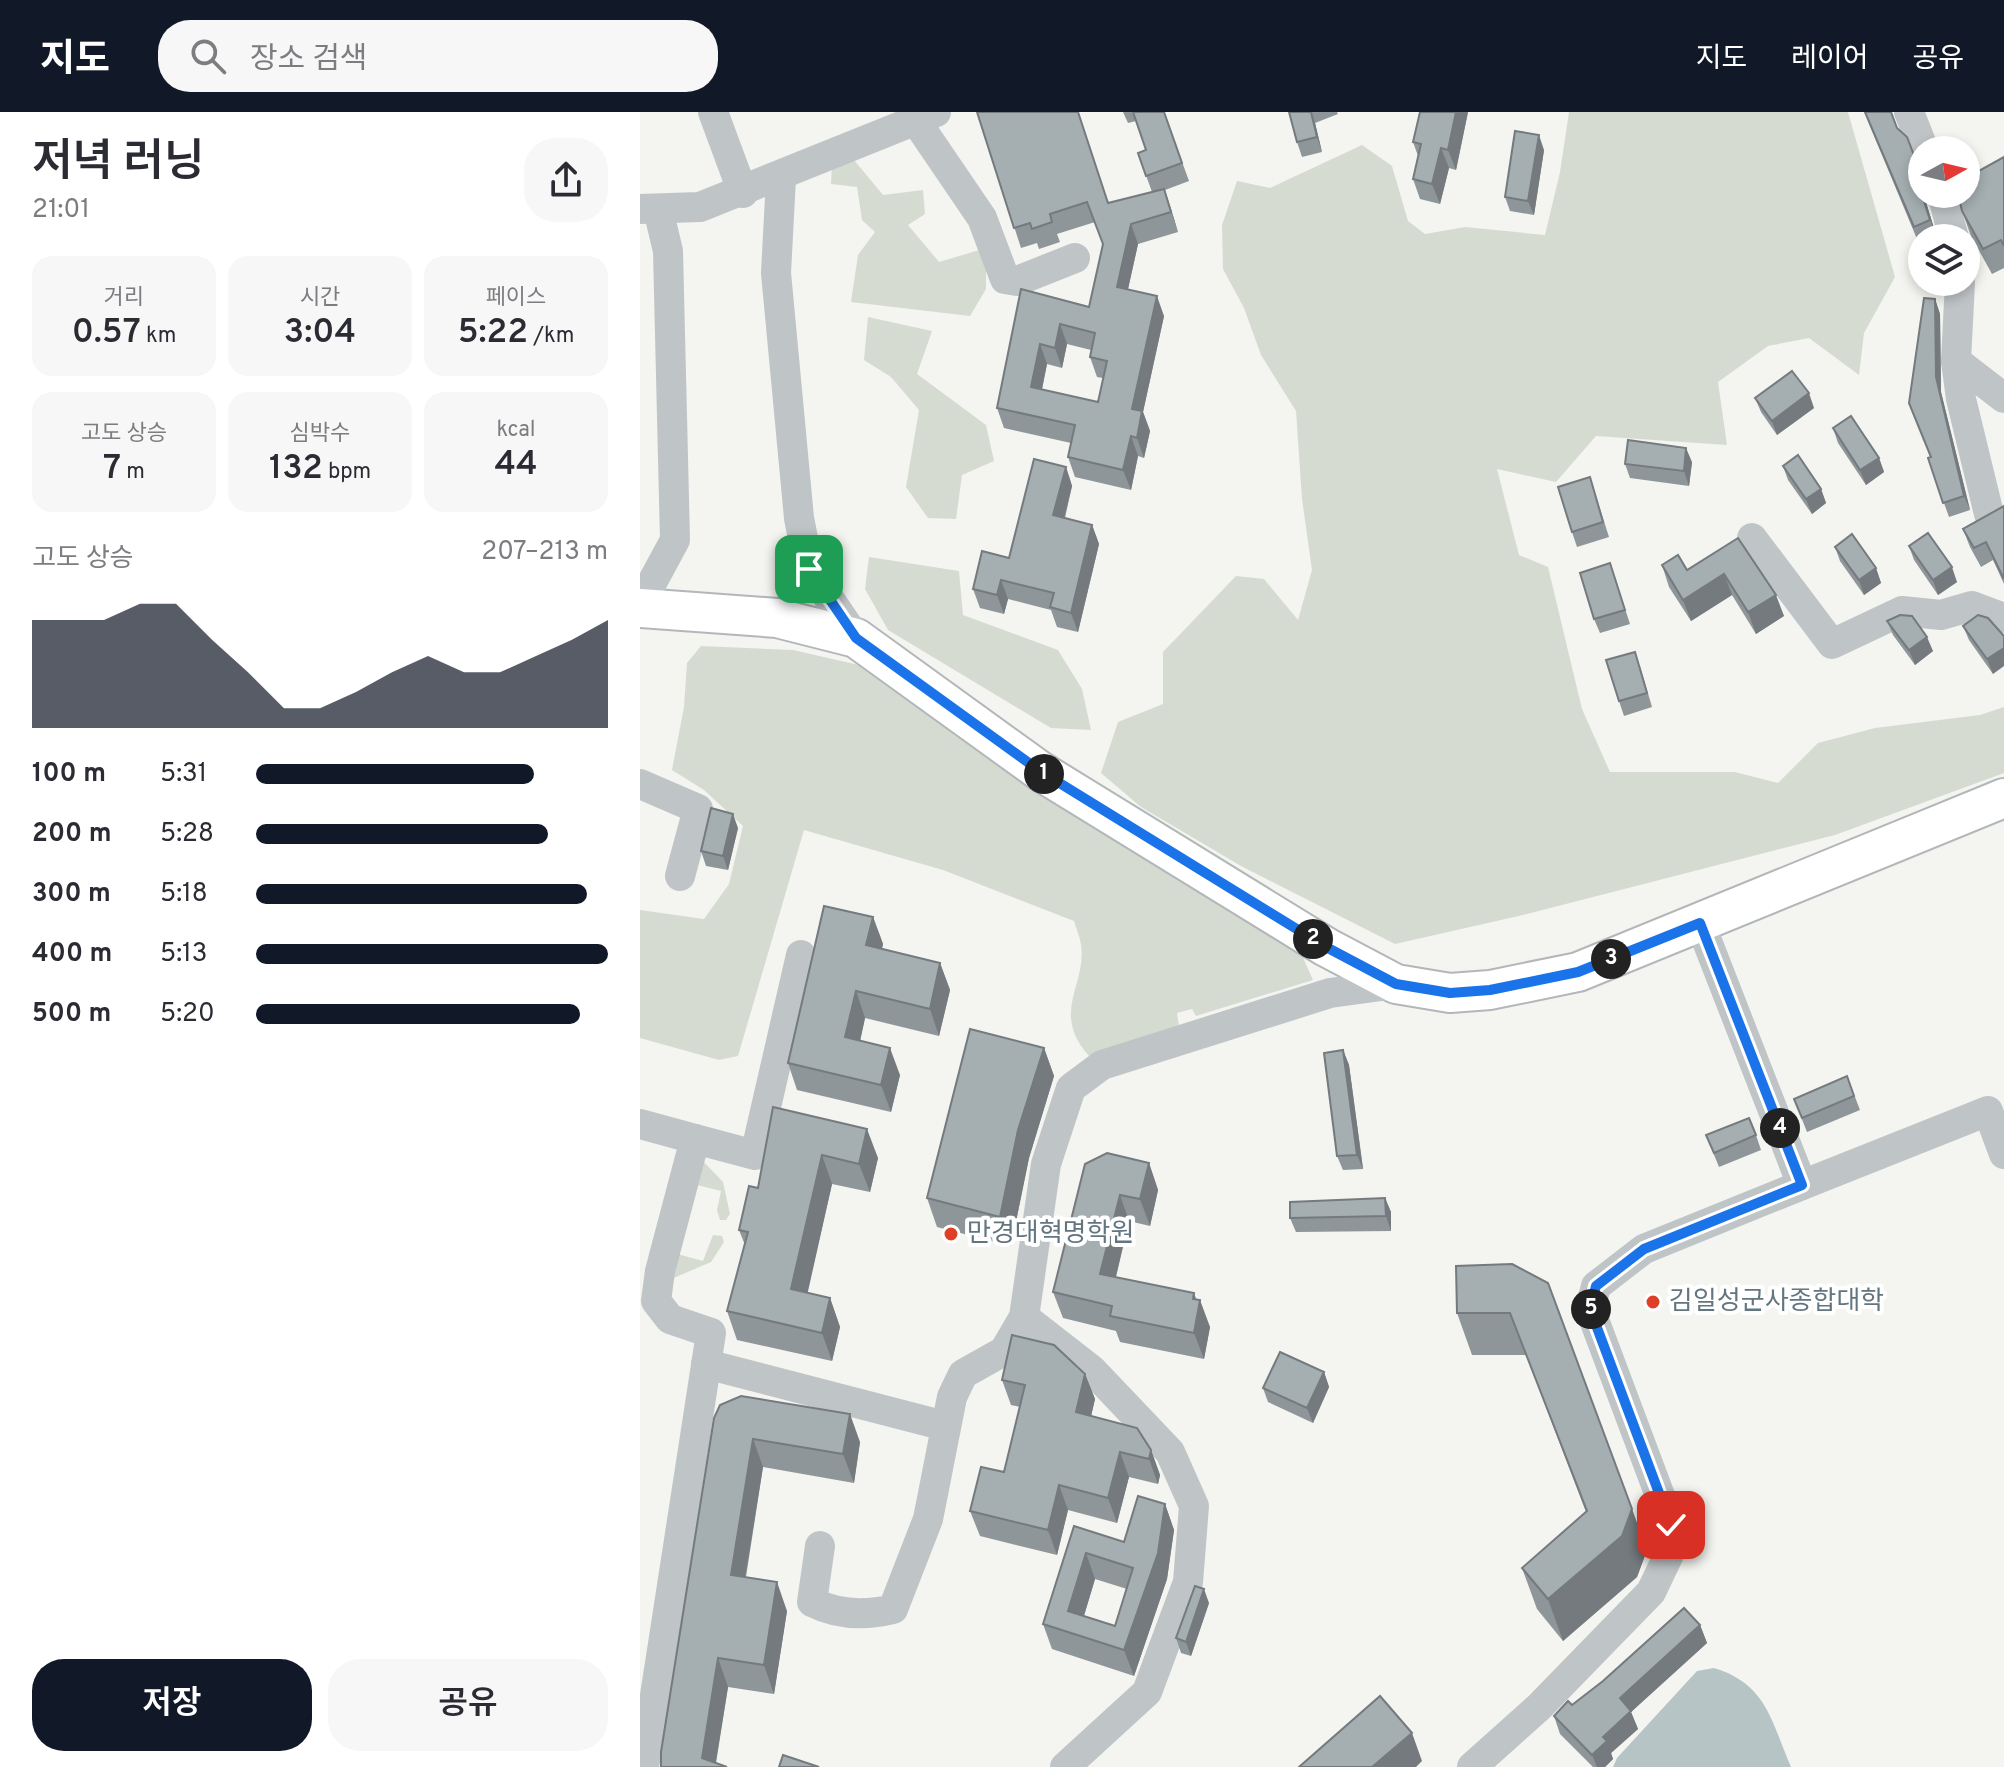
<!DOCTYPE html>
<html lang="ko">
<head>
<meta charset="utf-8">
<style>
  body { margin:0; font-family:Overpass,"Noto Sans KR",sans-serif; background:#f7f7f7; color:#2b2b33; height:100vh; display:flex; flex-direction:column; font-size:30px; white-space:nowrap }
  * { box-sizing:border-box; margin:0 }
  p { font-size:26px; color:#7c7c81 }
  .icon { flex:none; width:44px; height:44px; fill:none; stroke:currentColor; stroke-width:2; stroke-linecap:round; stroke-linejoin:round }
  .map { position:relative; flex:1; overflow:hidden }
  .details { display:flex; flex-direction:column; background:#fff; width:640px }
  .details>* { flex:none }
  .needle { width:52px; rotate:82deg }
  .fabs { position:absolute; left:1268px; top:24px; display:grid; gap:16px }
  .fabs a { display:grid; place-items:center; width:72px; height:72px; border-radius:50%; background:#fff; box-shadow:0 4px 12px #0003; font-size:40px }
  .pin { position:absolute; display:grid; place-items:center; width:68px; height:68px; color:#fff; margin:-34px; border-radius:16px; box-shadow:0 4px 12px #0006 }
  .km { position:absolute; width:40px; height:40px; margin:-20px; border-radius:50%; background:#222; color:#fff; font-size:22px; line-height:40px; text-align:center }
  .round { display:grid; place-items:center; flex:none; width:84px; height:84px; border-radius:32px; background:#f7f7f7 }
  .headline { display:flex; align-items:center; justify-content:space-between; height:136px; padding:0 32px }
  h1 { font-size:44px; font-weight:600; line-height:60px }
  .figures { display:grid; grid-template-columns:repeat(3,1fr); gap:12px; height:136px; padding:8px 32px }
  .figures div { display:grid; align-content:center; border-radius:20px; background:#f7f7f7; text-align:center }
  .figures b { font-size:34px; font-weight:600 }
  .figures small { font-size:22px; font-weight:400 }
  .figures p { font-size:22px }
  .chart { height:224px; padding:16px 32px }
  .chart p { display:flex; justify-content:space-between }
  .chart svg { width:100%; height:144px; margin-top:8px; fill:#111827; opacity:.7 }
  .action { display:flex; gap:16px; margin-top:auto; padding:16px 32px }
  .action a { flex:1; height:92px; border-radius:32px; background:#111827; color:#fff; font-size:32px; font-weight:600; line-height:92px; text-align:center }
  .action a+a { background:#f7f7f7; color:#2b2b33 }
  ul { padding:0 32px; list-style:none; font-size:26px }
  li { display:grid; grid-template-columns:128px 96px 1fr; align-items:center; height:60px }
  li i { height:20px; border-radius:10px; background:#111827 }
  header { display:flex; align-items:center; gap:48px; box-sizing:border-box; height:112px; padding:0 40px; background:#111827; color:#fff }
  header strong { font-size:38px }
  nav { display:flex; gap:44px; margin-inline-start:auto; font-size:28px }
  .search { width:560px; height:72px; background:#f7f7f7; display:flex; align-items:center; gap:20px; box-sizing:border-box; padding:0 28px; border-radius:32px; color:#7c7c81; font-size:30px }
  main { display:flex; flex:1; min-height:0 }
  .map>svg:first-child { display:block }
</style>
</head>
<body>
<header>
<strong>지도</strong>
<div class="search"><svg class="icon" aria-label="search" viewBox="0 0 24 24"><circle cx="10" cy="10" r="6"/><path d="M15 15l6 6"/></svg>장소 검색</div>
<nav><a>지도</a><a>레이어</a><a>공유</a></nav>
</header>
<main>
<section class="details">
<div class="headline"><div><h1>저녁 러닝</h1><p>21:01</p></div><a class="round"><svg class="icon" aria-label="share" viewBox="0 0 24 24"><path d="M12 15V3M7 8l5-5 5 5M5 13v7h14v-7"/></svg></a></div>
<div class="figures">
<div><p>거리</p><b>0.57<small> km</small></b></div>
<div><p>시간</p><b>3:04</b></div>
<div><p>페이스</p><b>5:22<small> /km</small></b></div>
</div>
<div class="figures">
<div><p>고도 상승</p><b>7<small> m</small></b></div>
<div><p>심박수</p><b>132<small> bpm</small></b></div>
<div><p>kcal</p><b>44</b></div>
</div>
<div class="chart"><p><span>고도 상승</span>207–213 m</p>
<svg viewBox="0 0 160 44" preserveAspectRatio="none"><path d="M0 44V11L10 11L20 11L30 6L40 6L50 17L60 27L70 38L80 38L90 33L100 27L110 22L120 27L130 27L140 22L150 17L160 11V44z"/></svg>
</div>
<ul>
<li><b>100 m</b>5:31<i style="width:79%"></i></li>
<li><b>200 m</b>5:28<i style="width:83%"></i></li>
<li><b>300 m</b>5:18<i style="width:94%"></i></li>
<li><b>400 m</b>5:13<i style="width:100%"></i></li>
<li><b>500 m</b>5:20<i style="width:92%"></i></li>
</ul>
<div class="action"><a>저장</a><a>공유</a></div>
</section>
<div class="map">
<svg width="1364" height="1655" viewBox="0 0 1364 1655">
  <rect width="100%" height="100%" fill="#f4f4f0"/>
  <!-- green -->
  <g fill="#d6dbd1">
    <path d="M929 0H1208L1255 165 1224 221 1219 263 1169 226 1128 234 1078 270 1087 333 956 324 916 370 857 357 879 443 908 455 942 597 970 660H1095L1138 671 1178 631 1235 616 1340 603 1364 595V661L1195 723 883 803 755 832 601 754 501 695 461 661 478 610 523 592V540L596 464 624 467 658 508 672 458 662 387 656 299 621 243 604 196 583 157 582 113 597 69 630 76 722 33 752 54 768 109 785 122 825 115 905 123 920 60Z"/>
    <path d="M214 48 243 83 283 78 285 102 268 113 299 150 346 136V177L330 204 211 190 218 143 235 120 222 108 217 75 191 72 192 53Z"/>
    <path d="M228 205 292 219 277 262 346 313 354 349 322 363 316 407 288 406 266 375 279 298 251 265 224 248Z"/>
    <path d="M229 445 319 459 323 503 418 538 442 577 451 618 411 616 248 518 225 477Z"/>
    <path d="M61 534 153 538 232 556 661 841 673 868 556 904 552 897 537 901 539 914 458 945 449 944C410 900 447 873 441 833 440 825 436 816 434 809L303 758 164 718 98 944 79 948 0 926V798L64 807 89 772 103 714 64 678 32 658 44 595 47 551Z"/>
    <path d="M60 1046 83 1070 90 1102 86 1108H80L77 1098 81 1079 49 1071Z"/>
    <path d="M73 1123 82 1124 84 1130 71 1150 29 1168 30 1140 63 1149Z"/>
  </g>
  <!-- water -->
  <path fill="#b6c4c6" d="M1074 1556C1127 1572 1131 1609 1151 1655H973L977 1646 1057 1559Z"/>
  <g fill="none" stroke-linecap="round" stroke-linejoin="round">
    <defs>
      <path id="major" d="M0 496 137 506 216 526 400 659 686 835 756 872 810 881 850 878 938 860 1364 686"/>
    </defs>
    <!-- major casing -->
    <use href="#major" stroke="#b2b7ba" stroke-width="42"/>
    <!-- minor -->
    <g stroke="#bfc4c6" stroke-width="30">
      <path d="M73 0 103 81"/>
      <path d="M1269 0 1284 38"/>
      <path d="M276 9 342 106 365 167 377 169 435 146"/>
      <path d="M141 66 136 161 159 406 169 457 216 526"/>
      <path d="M1302 82 1314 126"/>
      <path d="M0 97 60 95 296 0"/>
      <path d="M1320 170 1316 249 1364 286"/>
      <path d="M1316 249 1321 287 1349 402"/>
      <path d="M1112 426 1192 532 1262 499 1301 503 1332 494 1364 506"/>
      <path d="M0 493 35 428 28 139 18 97"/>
      <path d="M0 672 58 697 40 764"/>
      <path d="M1060 811 1162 1073 1348 999 1364 1042"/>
      <path d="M0 1012 55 1027"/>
      <path d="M384 1205 452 1258 530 1340 554 1394 548 1470 507 1580 425 1655"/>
      <path d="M66 1252 305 1314"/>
      <path d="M180 1434 172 1490C198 1503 225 1504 253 1497L288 1407 312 1285 323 1262 364 1239 384 1205 406 1052 431 976 462 953 690 881 756 872"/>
      <path d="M4 1655 71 1221 30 1207 16 1189 20 1159 55 1027 115 1043 161 843"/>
      <path d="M832 1655 899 1595 1011 1480 1032 1436 1031 1413 950 1197 956 1174 1004 1137 1162 1073"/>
    </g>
    <!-- major -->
    <use href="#major" stroke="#fff" stroke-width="38"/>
  </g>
  <!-- wall -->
  <g fill="#8e9699" fill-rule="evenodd">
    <path d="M337 0 468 91 512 80 498 41 506 38 496 9 488 11 483 0H524L549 69 525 78 538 120 498 132 488 177 524 204 503 300 510 319 504 346 498 344 491 378 435 365 428 345 431 331 364 316 357 296 381 177 449 195 463 132 455 110 417 122 420 130 399 137 397 131 381 136ZM427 232 451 238 450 245 457 265 463 266 458 290 402 278 407 252 422 256Z"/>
    <path d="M649 0H697L698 2 675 11 682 40 662 45 657 30Z"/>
    <path d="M780 0H828L816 58 809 56 800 92 780 87 773 67 778 44 773 30Z"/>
    <path d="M1224 0H1252V4L1257 16 1275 46 1282 64V82H1285V87L1297 126H1282V139Z"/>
    <path d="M904 38 894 103 870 99 865 85Z"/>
    <path d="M1364 45V156L1352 162 1331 124 1322 99Z"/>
    <path d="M1295 187 1300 202 1301 280 1330 398 1309 405 1288 346 1291 345 1269 291Z"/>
    <path d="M1115 286 1174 296 1137 323 1121 300Z"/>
    <path d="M1193 316 1239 346 1244 360 1226 373 1198 331Z"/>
    <path d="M1052 350 1049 374 990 366 985 352Z"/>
    <path d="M1143 354 1181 377 1186 391 1172 402 1148 368Z"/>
    <path d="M426 355 432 374 425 406 452 413 459 432 438 520 417 515 411 498 368 487 364 502 340 496 333 477 369 446Z"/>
    <path d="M950 365 969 425 937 435 932 420Z"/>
    <path d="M1364 394V472L1353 448 1341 455 1330 435 1323 417Z"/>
    <path d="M1098 426 1144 504 1116 522 1092 483 1051 509 1029 475 1022 453 1047 458Z"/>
    <path d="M1269 434 1317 470 1298 483 1274 448Z"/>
    <path d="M1195 435 1236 456 1241 471 1224 483 1200 449Z"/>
    <path d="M970 451 990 512 960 521 954 507Z"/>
    <path d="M1247 509 1293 539 1275 553 1253 523Z"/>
    <path d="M1323 514 1364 524 1353 562 1329 528Z"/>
    <path d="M1000 554 1012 595 984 604 979 589Z"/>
    <path d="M98 716 88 758 66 754 61 739Z"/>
    <path d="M233 805 243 832 242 837 300 851 310 878 299 924 225 906 220 929 260 963 251 1000 157 978 148 951Z"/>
    <path d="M404 936 414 964 389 1046 371 1134 297 1115 287 1086Z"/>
    <path d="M703 938 709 953 723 1057 703 1058 697 1044Z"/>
    <path d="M1207 964 1220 998 1167 1020 1154 987Z"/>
    <path d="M133 995 238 1046 230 1080 192 1072 167 1181 190 1186 200 1215 192 1249 97 1228 87 1199 105 1133 99 1118 118 1076Z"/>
    <path d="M1066 1023H1116L1121 1038 1079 1055Z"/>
    <path d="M509 1051 518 1078 510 1114 489 1109 476 1165 556 1188 570 1215 564 1247 480 1230 476 1219 423 1206 413 1180 445 1052Z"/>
    <path d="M745 1086 751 1100V1119L656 1120 650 1106Z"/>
    <path d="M872 1152 1007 1438 997 1465 923 1529 897 1497 882 1456 946 1400 886 1243H832L817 1201Z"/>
    <path d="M684 1260 689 1275 673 1311 628 1290 623 1276Z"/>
    <path d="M445 1262 455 1287 451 1304 511 1338 520 1363 518 1372 489 1365 477 1411 428 1398 417 1443 340 1424 330 1399 364 1360 380 1295 371 1293 362 1268Z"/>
    <path d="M80 1293 220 1330 214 1371 123 1355 106 1465 147 1499 134 1582 88 1575 76 1651 21 1655Z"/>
    <path d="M525 1392 534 1418 527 1467 494 1564 412 1537 403 1512 434 1414 484 1430ZM455 1467 487 1477 475 1514 444 1504Z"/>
    <path d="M569 1491 551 1544 541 1541 536 1526Z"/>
    <path d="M1060 1513 1067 1531 991 1600 998 1617 971 1641 973 1647 965 1655H953L920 1622 914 1604Z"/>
  </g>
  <!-- shaded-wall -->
  <g fill="#747a7d">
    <path d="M671 0 675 11 682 40 677 25Z"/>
    <path d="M816 0H828L816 58 808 38Z"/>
    <path d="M899 23 904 38 894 103 888 89Z"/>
    <path d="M801 36 809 56 800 92 792 72Z"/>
    <path d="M1275 46 1282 64V82H1285V87L1297 126 1290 108 1274 58Z"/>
    <path d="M524 77 531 97 538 120 531 100Z"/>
    <path d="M491 112 498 132 484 195 477 175Z"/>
    <path d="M517 184 524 204 503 300 510 319 504 346 497 326 492 297Z"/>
    <path d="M1295 187 1300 202 1301 280 1330 398 1324 384 1296 265Z"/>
    <path d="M420 212 427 232 422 256 415 236Z"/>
    <path d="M400 232 407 252 398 295 391 275Z"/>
    <path d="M1169 281 1174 296 1137 323 1132 309Z"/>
    <path d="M491 324 498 344 491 378 483 358Z"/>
    <path d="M1046 336 1052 350 1049 374 1044 359Z"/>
    <path d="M1239 346 1244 360 1226 373 1220 358Z"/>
    <path d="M426 355 432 374 420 422 413 403Z"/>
    <path d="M1181 377 1186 391 1172 402 1166 387Z"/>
    <path d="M452 413 459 432 438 520 431 501Z"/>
    <path d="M1312 455 1317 470 1298 483 1293 468Z"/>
    <path d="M1236 456 1241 471 1224 483 1219 468Z"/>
    <path d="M1084 462 1092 483 1051 509 1043 488Z"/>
    <path d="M361 468 368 487 364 502 357 483Z"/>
    <path d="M1136 483 1144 504 1116 522 1108 500Z"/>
    <path d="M1287 525 1293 539 1275 553 1269 538Z"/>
    <path d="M1364 536V554L1353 562 1347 547Z"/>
    <path d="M93 702 98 716 88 758 83 744Z"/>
    <path d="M233 805 243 832 236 860 226 833Z"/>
    <path d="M300 851 310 878 299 924 290 897Z"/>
    <path d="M216 879 225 906 215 952 205 925Z"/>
    <path d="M250 936 260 963 251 1000 241 973Z"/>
    <path d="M404 936 414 964 389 1046 371 1134 360 1105 378 1018Z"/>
    <path d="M703 938 709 953 723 1057 717 1043Z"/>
    <path d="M227 1017 238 1046 230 1080 219 1052Z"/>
    <path d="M182 1043 192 1072 162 1206 151 1177Z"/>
    <path d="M509 1051 518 1078 510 1114 500 1087Z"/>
    <path d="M480 1083 489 1109 470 1189 460 1162Z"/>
    <path d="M745 1086 751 1100V1119L746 1104Z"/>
    <path d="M554 1181 559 1195 560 1188 570 1215 564 1247 554 1221 553 1187Z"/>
    <path d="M190 1186 200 1215 192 1249 182 1221Z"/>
    <path d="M684 1260 689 1275 673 1311 667 1296Z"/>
    <path d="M445 1262 455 1287 446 1326 436 1300Z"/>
    <path d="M210 1302 220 1330 214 1371 203 1342Z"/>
    <path d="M113 1327 123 1355 101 1491 91 1463Z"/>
    <path d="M511 1338 520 1363 518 1372 509 1347Z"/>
    <path d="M480 1340 489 1365 477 1411 468 1386Z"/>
    <path d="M419 1373 428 1398 417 1443 408 1418Z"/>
    <path d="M525 1392 534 1418 527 1467 494 1564 484 1538Z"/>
    <path d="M992 1397 1007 1438 997 1465 923 1529 908 1487Z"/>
    <path d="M446 1441 455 1467 438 1523 428 1499Z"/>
    <path d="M137 1470 147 1499 134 1582 124 1553Z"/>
    <path d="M564 1477 569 1491 551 1544 546 1530Z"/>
    <path d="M1060 1513 1067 1531 991 1600 998 1617 971 1641 973 1647 965 1655H957L952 1643 963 1625 980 1586Z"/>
    <path d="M78 1546 88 1575 75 1655 62 1646Z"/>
    <path d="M772 1621 782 1649 776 1655H732Z"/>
  </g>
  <!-- building -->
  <g fill="#a5afb2" stroke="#747a7d" stroke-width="2" fill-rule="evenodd">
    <path d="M337 0H438L468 91 524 77 531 100 491 112 477 175 517 184 492 297 502 299 497 326 491 324 483 358 428 345 435 313 357 296 381 177 449 195 463 132 447 90 410 102 412 110 392 117 390 111 374 116ZM420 212 455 221 450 245 467 249 458 290 391 275 400 232 415 236Z"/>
    <path d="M493 0H524L542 51 506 64 498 41 506 38Z"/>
    <path d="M649 0H671L677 25 657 30Z"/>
    <path d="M780 0H816L808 38 801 36 792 72 773 67 781 32 773 30Z"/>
    <path d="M1225 0H1251L1257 16 1267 25 1275 46 1274 58 1290 108 1274 115Z"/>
    <path d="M875 19 899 23 888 89 865 85Z"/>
    <path d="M1364 45V134L1361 128 1343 137 1322 99 1318 82H1326V66Z"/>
    <path d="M1284 186 1295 187 1296 265 1324 384 1303 391 1288 346 1291 345 1269 291Z"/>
    <path d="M1152 259 1169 281 1132 309 1115 286Z"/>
    <path d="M1211 304 1239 346 1220 358 1193 316Z"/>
    <path d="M988 328 1046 336 1044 359 985 352Z"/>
    <path d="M1158 343 1181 377 1166 387 1143 354Z"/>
    <path d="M394 347 426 355 413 403 452 413 431 501 410 495 414 481 361 468 357 483 333 477 342 439 369 446Z"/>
    <path d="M950 365 963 410 932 420 918 375Z"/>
    <path d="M1364 394V467L1346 430 1334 436 1323 417Z"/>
    <path d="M1288 421 1312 455 1293 468 1269 434Z"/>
    <path d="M1212 422 1236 456 1219 468 1195 435Z"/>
    <path d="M1098 426 1136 483 1108 500 1084 462 1043 488 1022 453 1038 443 1047 458Z"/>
    <path d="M970 451 985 498 954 507 940 461Z"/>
    <path d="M1260 503 1272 504 1287 525 1269 538 1247 509Z"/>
    <path d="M1338 503 1348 506 1364 524V536L1347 547 1323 514Z"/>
    <path d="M995 540 1007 581 979 589 966 548Z"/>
    <path d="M71 696 93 702 83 744 61 739Z"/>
    <path d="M184 794 233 805 226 833 300 851 290 897 216 879 205 925 250 936 241 973 148 951Z"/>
    <path d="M330 917 404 936 378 1018 360 1105 287 1086Z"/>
    <path d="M703 938 717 1043 697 1044 684 941Z"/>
    <path d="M1207 964 1214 984 1162 1006 1154 987Z"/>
    <path d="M133 995 227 1017 219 1052 182 1043 151 1177 190 1186 182 1221 87 1199 108 1120 99 1118 109 1074 118 1076Z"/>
    <path d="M1109 1006 1116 1023 1074 1041 1066 1023Z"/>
    <path d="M467 1041 509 1051 500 1087 480 1083 460 1162 554 1181 553 1187 560 1188 554 1221 470 1204 472 1194 413 1180 445 1052Z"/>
    <path d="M745 1086 746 1104 650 1106V1090Z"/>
    <path d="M872 1152 908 1171 992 1397 982 1424 908 1487 882 1456 947 1399 870 1201H817L816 1154Z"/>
    <path d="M372 1223 414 1233 445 1262 436 1300 497 1316 511 1338 509 1347 480 1340 468 1386 419 1373 408 1418 330 1399 341 1355 364 1360 385 1273 362 1268Z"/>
    <path d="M640 1240 684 1260 667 1296 623 1276Z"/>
    <path d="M101 1284 210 1302 203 1342 113 1327 91 1463 137 1470 124 1553 78 1546 62 1646 87 1655H21V1640L74 1306 80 1293Z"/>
    <path d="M498 1384 525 1392 518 1441 484 1538 403 1512 434 1414 484 1430ZM446 1441 493 1456 475 1514 428 1499Z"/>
    <path d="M555 1474 564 1477 546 1530 536 1526Z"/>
    <path d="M1044 1496 1060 1513 980 1586 991 1599 963 1625 967 1629 952 1643 914 1604 928 1589 932 1593 963 1569Z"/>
    <path d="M740 1584 772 1621 732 1655H659Z"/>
    <path d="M143 1643 179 1655H139Z"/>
  </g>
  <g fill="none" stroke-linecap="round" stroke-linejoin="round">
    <defs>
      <path id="route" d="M169 457 216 526 400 659 686 835 756 872 810 881 850 878 938 860 1060 811 1162 1073 1004 1137 956 1174 950 1197 1031 1413"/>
    </defs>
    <!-- route casing -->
    <use href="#route" stroke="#fff" stroke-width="16"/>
    <!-- route -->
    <use href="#route" stroke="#1a73e8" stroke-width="10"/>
  </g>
  <!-- markers -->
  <g fill="#de3f26" stroke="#fff" stroke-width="3">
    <circle cx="311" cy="1122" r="8"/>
    <circle cx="1013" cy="1190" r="8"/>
  </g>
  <g text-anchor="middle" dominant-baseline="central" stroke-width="8" stroke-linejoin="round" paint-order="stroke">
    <!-- poi labels -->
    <g font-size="26" fill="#637680" stroke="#fff" text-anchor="start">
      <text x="327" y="1122">만경대혁명학원</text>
      <text x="1029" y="1190">김일성군사종합대학</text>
    </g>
  </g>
</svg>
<div class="fabs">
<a><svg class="needle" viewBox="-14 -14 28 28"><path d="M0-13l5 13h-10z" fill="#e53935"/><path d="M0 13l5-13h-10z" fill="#7c7c81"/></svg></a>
<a><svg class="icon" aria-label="layers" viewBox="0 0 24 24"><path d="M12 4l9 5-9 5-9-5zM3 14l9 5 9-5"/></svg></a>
</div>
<div class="pin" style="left:169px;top:457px;background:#1e9e55"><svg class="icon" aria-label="arrive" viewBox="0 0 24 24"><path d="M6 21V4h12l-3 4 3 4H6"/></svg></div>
<div class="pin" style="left:1031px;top:1413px;background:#d93025"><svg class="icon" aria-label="check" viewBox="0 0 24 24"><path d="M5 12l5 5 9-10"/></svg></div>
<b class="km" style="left:404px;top:662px">1</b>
<b class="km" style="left:673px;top:827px">2</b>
<b class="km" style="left:971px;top:847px">3</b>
<b class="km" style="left:1140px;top:1016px">4</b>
<b class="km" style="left:951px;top:1197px">5</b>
</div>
</main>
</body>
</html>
